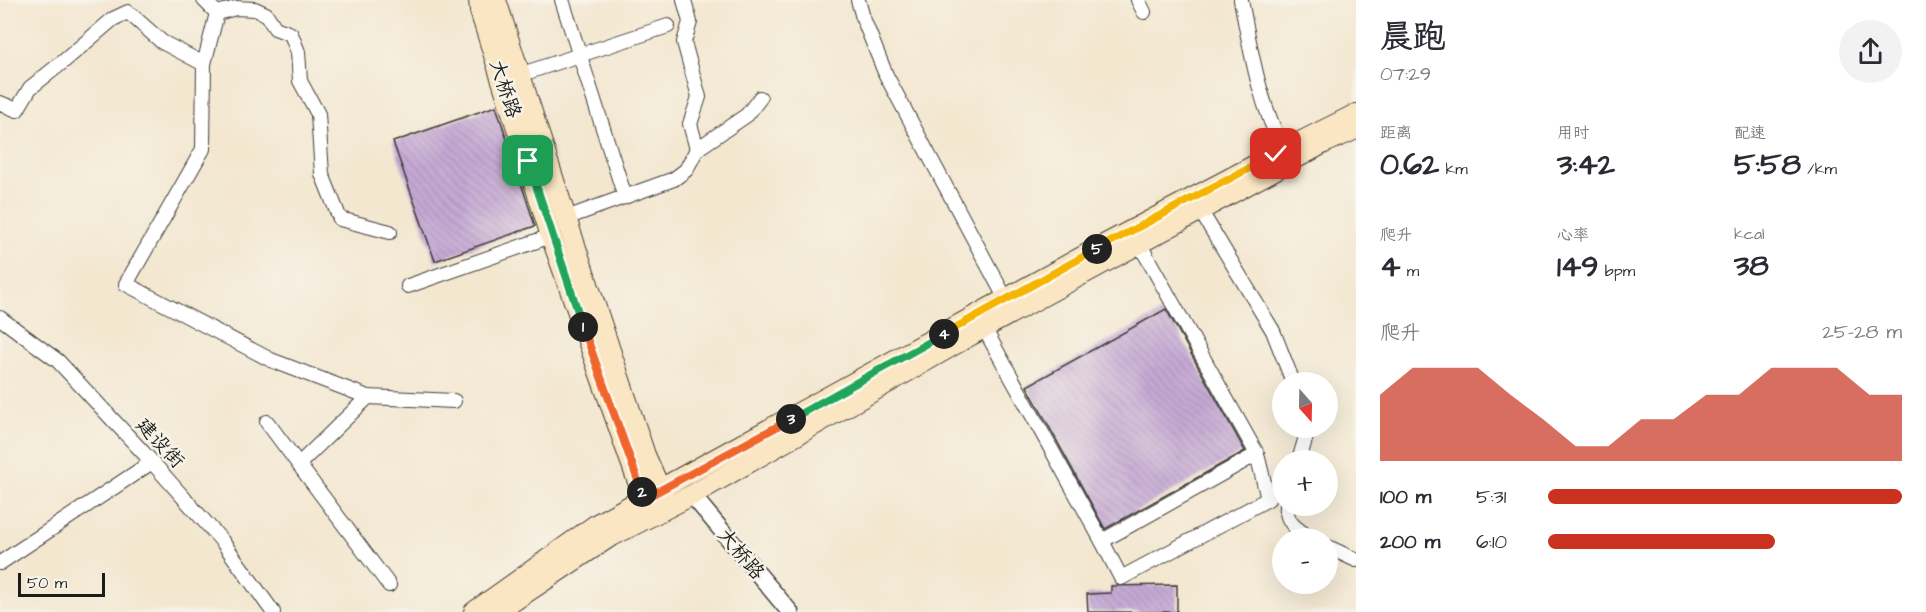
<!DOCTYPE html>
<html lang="zh">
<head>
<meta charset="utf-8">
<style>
  body { margin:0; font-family:"Architects Daughter","LXGW WenKai TC",sans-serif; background:#f2f2f3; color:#2b2b33; height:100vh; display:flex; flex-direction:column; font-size:22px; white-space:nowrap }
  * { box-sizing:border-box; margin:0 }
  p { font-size:20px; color:#7c7c81 }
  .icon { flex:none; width:33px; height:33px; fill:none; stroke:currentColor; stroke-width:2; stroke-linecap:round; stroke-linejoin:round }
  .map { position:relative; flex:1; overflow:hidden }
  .panel { display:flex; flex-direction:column; background:#fff; width:570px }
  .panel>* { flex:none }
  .needle { width:39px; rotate:160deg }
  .buttons { position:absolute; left:1272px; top:372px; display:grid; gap:12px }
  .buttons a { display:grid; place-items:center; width:66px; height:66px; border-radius:50%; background:#fff; box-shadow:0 6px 24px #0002; font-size:30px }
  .scale { position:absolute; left:18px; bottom:15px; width:87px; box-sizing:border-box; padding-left:6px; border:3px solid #1c1c1c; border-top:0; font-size:16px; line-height:21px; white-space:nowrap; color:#1c1c1c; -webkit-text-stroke:4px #f7f3e8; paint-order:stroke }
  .pin { position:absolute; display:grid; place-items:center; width:51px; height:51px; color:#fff; margin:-26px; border-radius:12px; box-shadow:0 3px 9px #0006 }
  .km { position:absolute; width:30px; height:30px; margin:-15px; border-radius:50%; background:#222; color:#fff; font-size:16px; line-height:30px; text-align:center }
  .round { display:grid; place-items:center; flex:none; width:63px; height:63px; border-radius:32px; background:#f2f2f3 }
  .head { display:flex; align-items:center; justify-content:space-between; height:102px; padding:0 24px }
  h1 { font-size:33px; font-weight:700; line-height:45px }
  .metrics { display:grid; grid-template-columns:repeat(3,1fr); gap:9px; height:102px; padding:6px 24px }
  .metrics div { display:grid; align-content:center }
  .metrics b { font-size:30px; font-weight:700 }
  .metrics small { font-size:16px; font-weight:400 }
  .metrics p { font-size:16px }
  .chart { height:168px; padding:12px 24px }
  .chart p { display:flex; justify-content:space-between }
  .chart svg { width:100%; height:108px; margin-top:6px; fill:#c8321e; opacity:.7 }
  ul { padding:0 24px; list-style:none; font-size:20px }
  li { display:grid; grid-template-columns:96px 72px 1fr; align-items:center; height:45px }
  li i { height:15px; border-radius:8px; background:#c8321e }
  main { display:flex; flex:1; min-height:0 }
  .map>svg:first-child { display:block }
</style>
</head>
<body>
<main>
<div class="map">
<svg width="1356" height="612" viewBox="0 0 1356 612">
  <defs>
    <pattern id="building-back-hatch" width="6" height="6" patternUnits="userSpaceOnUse" patternTransform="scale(1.5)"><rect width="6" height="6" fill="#c5a9d4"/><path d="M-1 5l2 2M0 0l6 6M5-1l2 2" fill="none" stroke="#a991b5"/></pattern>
  </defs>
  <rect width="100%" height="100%" fill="#f7f3e8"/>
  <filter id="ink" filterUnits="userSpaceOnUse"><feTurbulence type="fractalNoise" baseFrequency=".0167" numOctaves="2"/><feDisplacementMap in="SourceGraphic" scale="12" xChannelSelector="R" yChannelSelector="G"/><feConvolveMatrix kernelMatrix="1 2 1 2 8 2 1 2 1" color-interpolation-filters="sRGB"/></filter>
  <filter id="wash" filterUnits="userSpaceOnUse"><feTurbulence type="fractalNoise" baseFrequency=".008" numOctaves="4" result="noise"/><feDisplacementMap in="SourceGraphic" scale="24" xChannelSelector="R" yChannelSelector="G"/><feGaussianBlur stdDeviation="1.35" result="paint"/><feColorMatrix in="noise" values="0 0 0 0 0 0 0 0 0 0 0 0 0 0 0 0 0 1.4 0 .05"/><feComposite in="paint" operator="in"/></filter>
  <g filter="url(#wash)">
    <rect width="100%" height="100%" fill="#f3e7d0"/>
    <g id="blocks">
      <!-- building -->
      <g fill="url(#building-back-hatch)">
        <path d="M496 106 535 226 435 261 393 142Z"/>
        <path d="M1166 309 1245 451 1105 529 1027 386Z"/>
        <path d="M1177 585V612H1088L1087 594 1111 593V586Z"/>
      </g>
    </g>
  </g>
  <g filter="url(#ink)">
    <use href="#blocks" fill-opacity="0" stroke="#3c3a37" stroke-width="1.5"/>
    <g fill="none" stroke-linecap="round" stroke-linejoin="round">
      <defs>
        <g id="minor">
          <path d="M204 0 217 13 204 64 203 149 126 284 271 360 368 397"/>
          <path d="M562 0 625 197"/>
          <path d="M684 0 690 22 684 42 699 97 690 124 697 149"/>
          <path d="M858 0 863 18 886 75 1009 305"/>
          <path d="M1138 0 1144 12"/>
          <path d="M1241 0C1251 53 1260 108 1287 156"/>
          <path d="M217 13 236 8 255 9 266 14 275 28 291 34 298 52 300 81 318 114 322 174 340 219 390 232"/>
          <path d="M519 75 668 26"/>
          <path d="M0 103 17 110 30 88 64 61 113 19 128 12 162 42 204 64"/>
          <path d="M1197 205 1273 331 1293 382"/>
          <path d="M566 218 674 179 686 170 697 149 747 115 760 98"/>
          <path d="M408 286 551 236"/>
          <path d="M0 318 58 361 152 462 222 541 273 612"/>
          <path d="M984 328 1102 541 1257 454 1139 243"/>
          <path d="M267 422 389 585"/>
          <path d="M1299 460 1308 430V428"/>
          <path d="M300 463 368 397 454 401"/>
          <path d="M1287 506C1285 523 1298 530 1311 538"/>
          <path d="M1102 541 1121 578 1268 499 1257 454"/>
          <path d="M1328 547 1356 560"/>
          <path d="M0 563 152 462"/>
        </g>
        <path id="tertiary" d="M692 495 790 612"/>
        <g id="secondary">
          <path d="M479 0 480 11 551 236 644 499 650 509"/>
          <path d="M496 0 566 218 645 455 665 500"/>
          <path d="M474 612 597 524 1100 247 1276 154 1356 114"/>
          <path d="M497 612 608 538 692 495 971 335 1324 143 1356 129"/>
        </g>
      </defs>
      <!-- minor casing -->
      <use href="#minor" stroke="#3c3a37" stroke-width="16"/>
      <!-- tertiary casing -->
      <use href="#tertiary" stroke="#3c3a37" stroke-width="19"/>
      <!-- secondary casing -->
      <use href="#secondary" stroke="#3c3a37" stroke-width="22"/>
      <!-- minor -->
      <use href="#minor" stroke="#fff" stroke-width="14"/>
      <!-- tertiary -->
      <use href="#tertiary" stroke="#fff" stroke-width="16"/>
      <!-- secondary -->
      <use href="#secondary" stroke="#fbe6c3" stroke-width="20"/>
    </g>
  </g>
  <g fill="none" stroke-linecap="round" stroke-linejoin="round" filter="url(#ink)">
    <defs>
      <path id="split-1" d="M528 161 583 327"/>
      <path id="split-2" d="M583 327 642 492"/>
      <path id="split-3" d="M642 492 644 499 791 419"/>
      <path id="split-4" d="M791 419 944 334"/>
      <path id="split-5" d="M944 334 1097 249"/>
      <path id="split-6" d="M1097 249 1276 154"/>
    </defs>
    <!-- split-1 casing -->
    <use href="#split-1" stroke="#fff" stroke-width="12"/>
    <!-- split-2 casing -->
    <use href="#split-2" stroke="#fff" stroke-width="12"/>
    <!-- split-3 casing -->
    <use href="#split-3" stroke="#fff" stroke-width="12"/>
    <!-- split-4 casing -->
    <use href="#split-4" stroke="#fff" stroke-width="12"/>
    <!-- split-5 casing -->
    <use href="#split-5" stroke="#fff" stroke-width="12"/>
    <!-- split-6 casing -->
    <use href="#split-6" stroke="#fff" stroke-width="12"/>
    <!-- split-1 -->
    <use href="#split-1" stroke="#22a559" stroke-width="8"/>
    <!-- split-2 -->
    <use href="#split-2" stroke="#f0652b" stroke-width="8"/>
    <!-- split-3 -->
    <use href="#split-3" stroke="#f0652b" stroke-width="8"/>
    <!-- split-4 -->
    <use href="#split-4" stroke="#22a559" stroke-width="8"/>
    <!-- split-5 -->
    <use href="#split-5" stroke="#f5b400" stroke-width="8"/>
    <!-- split-6 -->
    <use href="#split-6" stroke="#f5b400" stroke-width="8"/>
  </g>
  <g text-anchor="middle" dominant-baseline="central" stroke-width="5" stroke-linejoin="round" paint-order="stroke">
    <!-- street labels -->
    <g font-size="20" fill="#1c1c1c" stroke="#f7f3e8">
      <text transform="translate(505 89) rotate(72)">大桥路</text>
      <text transform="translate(160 443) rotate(47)">建设街</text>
      <text transform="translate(741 554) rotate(50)">大桥路</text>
    </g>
  </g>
</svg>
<div class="buttons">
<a><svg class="needle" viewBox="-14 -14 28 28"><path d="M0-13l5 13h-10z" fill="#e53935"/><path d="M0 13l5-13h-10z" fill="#7c7c81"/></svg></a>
<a>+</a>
<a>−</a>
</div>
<div class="scale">50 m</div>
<div class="pin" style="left:528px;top:161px;background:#1e9e55"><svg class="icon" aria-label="arrive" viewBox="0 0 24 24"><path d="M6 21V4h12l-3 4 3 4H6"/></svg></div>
<div class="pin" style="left:1276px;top:154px;background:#d93025"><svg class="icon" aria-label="check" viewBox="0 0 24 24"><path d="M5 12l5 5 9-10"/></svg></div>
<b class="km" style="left:583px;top:327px">1</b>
<b class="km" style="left:642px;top:492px">2</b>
<b class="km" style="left:791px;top:419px">3</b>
<b class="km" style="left:944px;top:334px">4</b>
<b class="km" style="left:1097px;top:249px">5</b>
</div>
<section class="panel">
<div class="head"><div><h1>晨跑</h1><p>07:29</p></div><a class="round"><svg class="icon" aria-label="share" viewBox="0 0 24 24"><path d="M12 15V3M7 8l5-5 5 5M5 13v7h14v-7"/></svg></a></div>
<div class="metrics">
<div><p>距离</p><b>0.62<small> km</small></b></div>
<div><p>用时</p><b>3:42</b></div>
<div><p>配速</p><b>5:58<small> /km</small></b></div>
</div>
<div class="metrics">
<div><p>爬升</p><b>4<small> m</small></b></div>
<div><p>心率</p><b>149<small> bpm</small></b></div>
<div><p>kcal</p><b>38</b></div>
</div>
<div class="chart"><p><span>爬升</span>25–28 m</p>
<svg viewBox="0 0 160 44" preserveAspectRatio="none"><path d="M0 44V17L10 6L20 6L30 6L40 17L50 27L60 38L70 38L80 27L90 27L100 17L110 17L120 6L130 6L140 6L150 17L160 17V44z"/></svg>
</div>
<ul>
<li><b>100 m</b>5:31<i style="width:100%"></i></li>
<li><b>200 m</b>6:10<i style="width:64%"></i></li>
</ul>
</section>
</main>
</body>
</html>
